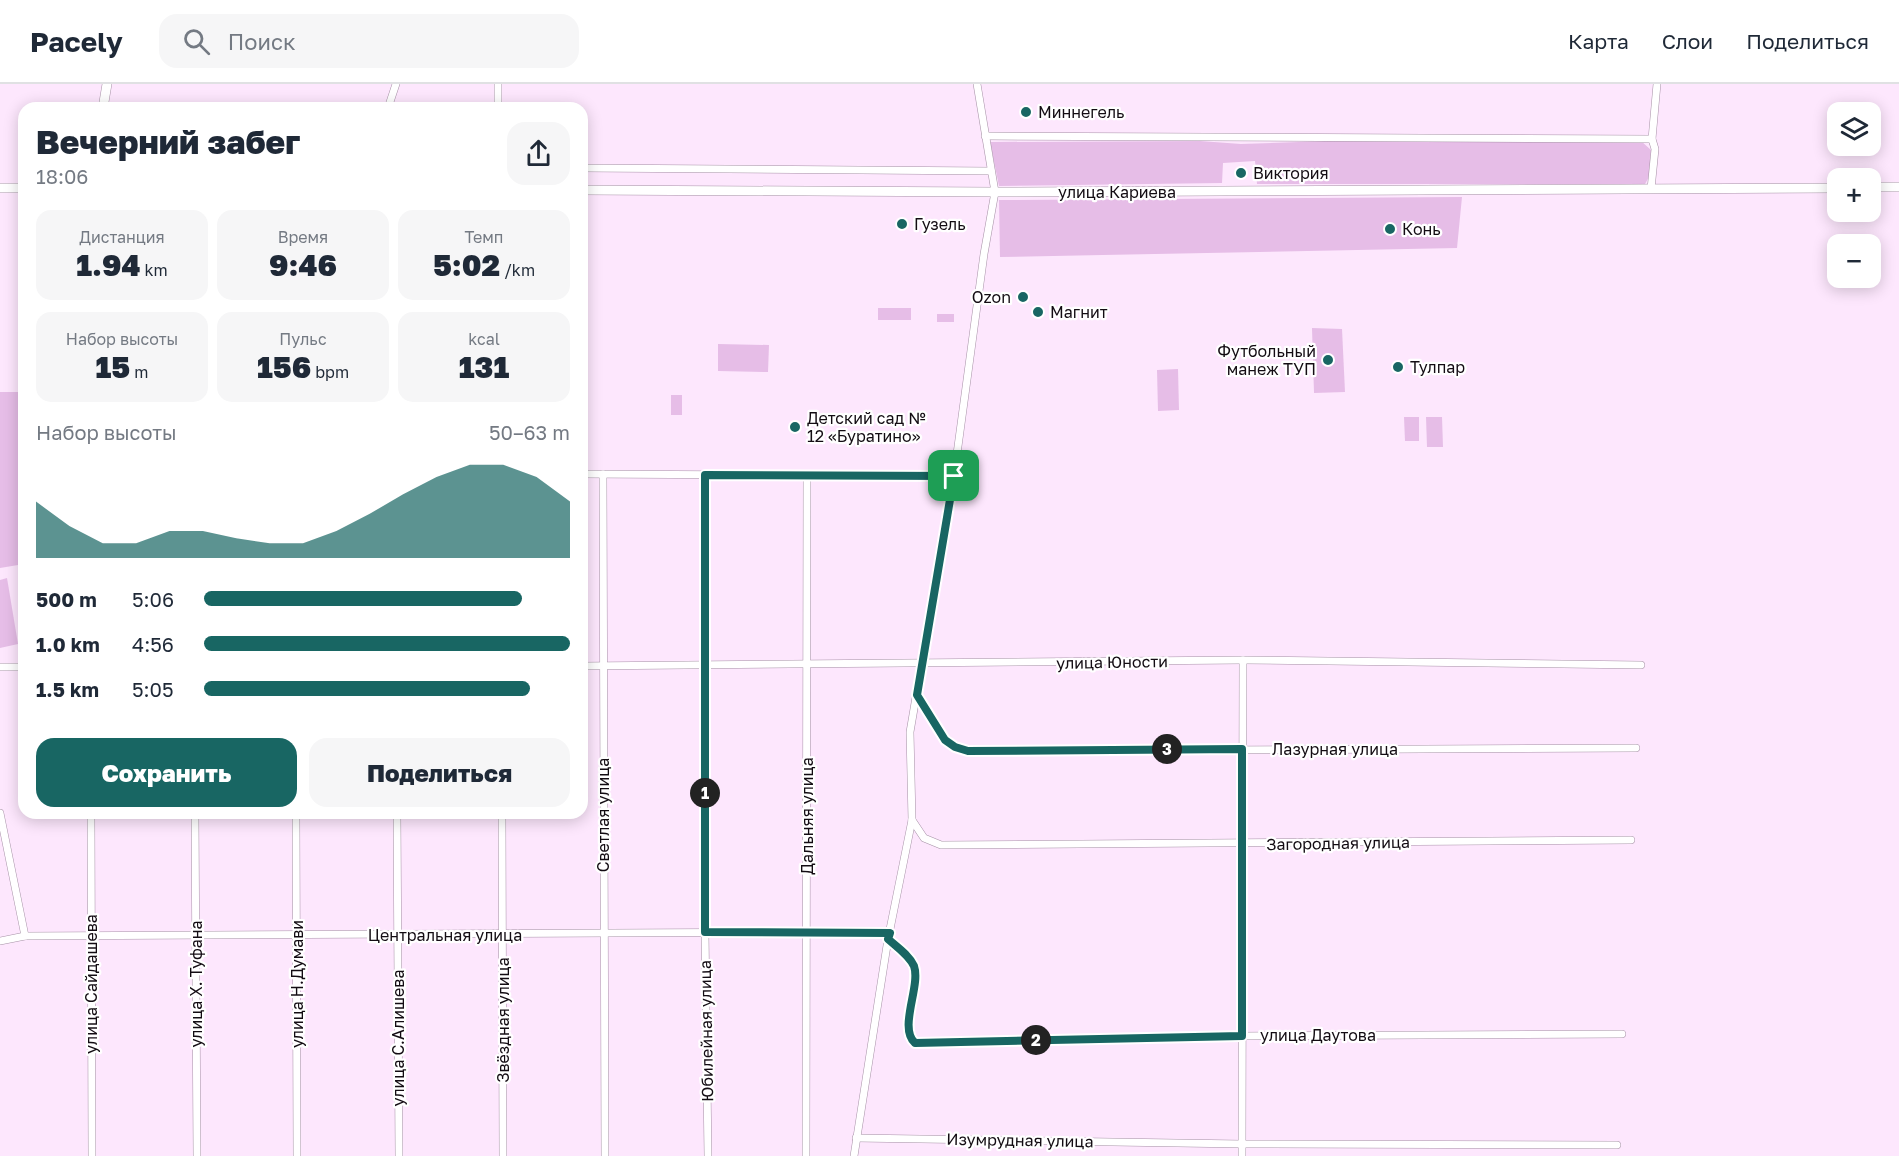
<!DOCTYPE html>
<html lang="ru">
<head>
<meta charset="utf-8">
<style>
  body { margin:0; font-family:"Golos Text",sans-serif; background:#f6f6f7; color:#1f2937; height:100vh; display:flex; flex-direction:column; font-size:22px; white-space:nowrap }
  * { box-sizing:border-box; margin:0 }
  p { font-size:20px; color:#747a83 }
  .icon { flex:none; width:33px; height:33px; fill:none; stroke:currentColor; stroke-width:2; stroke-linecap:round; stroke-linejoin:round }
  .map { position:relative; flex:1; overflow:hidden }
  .panel { position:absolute; left:18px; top:18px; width:570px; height:717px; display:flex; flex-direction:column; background:#fff; border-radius:18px; box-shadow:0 3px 15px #0003 }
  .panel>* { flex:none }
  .buttons { position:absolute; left:1827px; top:18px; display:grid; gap:12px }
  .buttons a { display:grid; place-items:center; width:54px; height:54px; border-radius:12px; background:#fff; box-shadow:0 3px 15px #0003; font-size:30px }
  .pin { position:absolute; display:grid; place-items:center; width:51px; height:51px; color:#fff; margin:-26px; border-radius:12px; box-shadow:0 3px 9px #0006 }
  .km { position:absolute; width:30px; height:30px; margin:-15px; border-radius:50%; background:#222; color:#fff; font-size:16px; line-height:30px; text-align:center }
  .round { display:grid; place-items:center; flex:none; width:63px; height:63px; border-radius:18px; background:#f6f6f7 }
  .summary { display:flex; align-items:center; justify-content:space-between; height:102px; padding:0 18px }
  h1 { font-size:33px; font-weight:800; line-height:45px }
  .metrics { display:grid; grid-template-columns:repeat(3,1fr); gap:9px; height:102px; padding:6px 18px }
  .metrics div { display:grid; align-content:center; border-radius:15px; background:#f6f6f7; text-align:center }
  .metrics b { font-size:30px; font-weight:800 }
  .metrics small { font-size:16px; font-weight:400 }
  .metrics p { font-size:16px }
  .chart { height:168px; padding:12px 18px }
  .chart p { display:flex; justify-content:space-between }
  .chart svg { width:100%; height:108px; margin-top:6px; fill:#186663; opacity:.7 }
  .button { display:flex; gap:12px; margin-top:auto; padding:12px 18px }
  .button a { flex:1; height:69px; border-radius:18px; background:#186663; color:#fff; font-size:24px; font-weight:800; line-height:69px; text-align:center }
  .button a+a { background:#f6f6f7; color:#1f2937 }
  ul { padding:0 18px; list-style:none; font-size:20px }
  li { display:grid; grid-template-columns:96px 72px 1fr; align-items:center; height:45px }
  li i { height:15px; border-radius:8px; background:#186663 }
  header { display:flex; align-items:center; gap:36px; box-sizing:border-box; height:84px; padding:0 30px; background:#fff; border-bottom:2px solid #e0e1e3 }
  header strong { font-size:28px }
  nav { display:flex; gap:33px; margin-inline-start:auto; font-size:21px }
  .search { width:420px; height:54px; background:#f6f6f7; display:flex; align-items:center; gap:15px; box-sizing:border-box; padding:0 21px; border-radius:18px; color:#747a83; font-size:22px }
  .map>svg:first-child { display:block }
</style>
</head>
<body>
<header>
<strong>Pacely</strong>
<div class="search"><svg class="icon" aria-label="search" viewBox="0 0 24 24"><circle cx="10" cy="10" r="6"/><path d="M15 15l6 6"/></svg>Поиск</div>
<nav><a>Карта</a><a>Слои</a><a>Поделиться</a></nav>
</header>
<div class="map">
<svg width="1899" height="1072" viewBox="0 0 1899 1072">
  <rect width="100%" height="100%" fill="#fde7fd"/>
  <!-- green -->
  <g fill="#e6bde7">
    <path d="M1200 57 1241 60 1328 57H1641L1651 66 1649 93 1645 100H1257L1255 77 1223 79 1222 99 999 102 990 58Z"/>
    <path d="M1462 113 1457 164 1000 173 999 116Z"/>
    <rect x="878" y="224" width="33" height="12"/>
    <rect x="937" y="230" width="17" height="8"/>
    <path d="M1312 244 1342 245 1345 308 1314 309Z"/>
    <path d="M718 260 769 261 768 288 718 287Z"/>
    <path d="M1178 285 1179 326 1158 327 1157 286Z"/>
    <path d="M0 308H24V480L0 484Z"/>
    <rect x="671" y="311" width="11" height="20"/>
    <path d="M1404 333H1419V357H1405Z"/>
    <path d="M1426 333H1442L1443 363H1427Z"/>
    <path d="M7 494 18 560 0 564V496Z"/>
  </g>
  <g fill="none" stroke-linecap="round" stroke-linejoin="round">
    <defs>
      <g id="minor">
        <path d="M388 24 396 0"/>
        <path d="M498 24V0"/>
        <path d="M985 52 1652 55"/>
        <path d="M582 84 991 87"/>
        <path d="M1651 105 1655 65 1652 55 1657 0"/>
        <path d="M582 390 954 392"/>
        <path d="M603 390 605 1072"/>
        <path d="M704 391 705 848 708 1072"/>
        <path d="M582 582 1243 576 1641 581"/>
        <path d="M0 583H24"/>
        <path d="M917 611C932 636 939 658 968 667L1636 664"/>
        <path d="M0 729 25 852"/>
        <path d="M91 729 92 1072"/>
        <path d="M195 729 197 1072"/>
        <path d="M296 729 297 1072"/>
        <path d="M397 729 399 1072"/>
        <path d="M502 729 503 1072"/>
        <path d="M912 736 924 754 941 761 1631 756"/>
        <path d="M888 855C897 863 909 871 914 882 921 902 898 944 915 959L1242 952 1622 950"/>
        <path d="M0 857 25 852 807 848 890 849"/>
        <path d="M856 1054 1242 1060 1617 1061"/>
        <path d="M806 1072 807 391"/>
        <path d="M854 1072 888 855 912 736 910 648 954 392 984 170 995 108 977 0"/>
        <path d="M1242 1072 1243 576"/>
      </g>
      <g id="secondary">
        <path d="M103 24 107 0"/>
        <path d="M1870 103H1899"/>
        <path d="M0 104H24"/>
        <path d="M582 106 995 108 1838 104"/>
      </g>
    </defs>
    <!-- minor casing -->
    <use href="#minor" stroke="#a691a6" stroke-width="8"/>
    <!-- secondary casing -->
    <use href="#secondary" stroke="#a691a6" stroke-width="10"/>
    <!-- minor -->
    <use href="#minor" stroke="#fff" stroke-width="7"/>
    <!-- secondary -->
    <use href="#secondary" stroke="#fff" stroke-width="9"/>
  </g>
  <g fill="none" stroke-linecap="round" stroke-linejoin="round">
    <defs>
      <path id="route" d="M705 391 954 392 917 611 945 656 955 663 968 667 1242 665V952L915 959C898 944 921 902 914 882 909 871 897 863 888 855L890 849 705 848Z"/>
    </defs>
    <!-- route casing -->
    <use href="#route" stroke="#fff" stroke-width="12"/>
    <!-- route -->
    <use href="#route" stroke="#186663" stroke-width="8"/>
  </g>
  <!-- markers -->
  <g fill="#186663" stroke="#fff" stroke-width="2">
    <circle cx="1026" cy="28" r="6"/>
    <circle cx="1241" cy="89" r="6"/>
    <circle cx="902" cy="140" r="6"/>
    <circle cx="1390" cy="145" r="6"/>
    <circle cx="1023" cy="213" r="6"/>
    <circle cx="1038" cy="228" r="6"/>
    <circle cx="1328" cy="276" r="6"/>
    <circle cx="1398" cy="283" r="6"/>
    <circle cx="795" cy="343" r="6"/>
  </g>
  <g text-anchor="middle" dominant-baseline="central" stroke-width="4.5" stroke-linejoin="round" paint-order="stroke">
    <!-- poi labels -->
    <g font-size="16" fill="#130c13" stroke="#fff" text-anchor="start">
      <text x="1038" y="28">Миннегель</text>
      <text x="1253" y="89">Виктория</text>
      <text x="914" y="140">Гузель</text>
      <text x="1402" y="145">Конь</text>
      <text x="1011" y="213" text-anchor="end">Ozon</text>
      <text x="1050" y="228">Магнит</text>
      <text x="1316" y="267" text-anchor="end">Футбольный<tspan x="1316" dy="18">манеж ТУП</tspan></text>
      <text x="1410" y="283">Тулпар</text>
      <text x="807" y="334">Детский сад №<tspan x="807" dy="18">12 «Буратино»</tspan></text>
    </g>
    <!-- street labels -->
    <g font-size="16" fill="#130c13" stroke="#fff">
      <text x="1117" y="108">улица Кариева</text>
      <text transform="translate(1112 578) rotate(-1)">улица Юности</text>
      <text x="1335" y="665">Лазурная улица</text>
      <text transform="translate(603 731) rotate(-90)">Светлая улица</text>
      <text transform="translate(807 732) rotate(-90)">Дальняя улица</text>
      <text transform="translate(1338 759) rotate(-1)">Загородная улица</text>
      <text x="445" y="851">Центральная улица</text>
      <text transform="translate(91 900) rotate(-90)">улица Сайдашева</text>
      <text transform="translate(196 900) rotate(-90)">улица Х. Туфана</text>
      <text transform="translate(297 900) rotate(-90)">улица Н.Думави</text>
      <text transform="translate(503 936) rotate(-90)">Звёздная улица</text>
      <text transform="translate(706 947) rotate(-91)">Юбилейная улица</text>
      <text x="1318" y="951">улица Даутова</text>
      <text transform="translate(398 954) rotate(-90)">улица С.Алишева</text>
      <text transform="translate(1020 1056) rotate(1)">Изумрудная улица</text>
    </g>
  </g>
</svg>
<div class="buttons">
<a><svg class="icon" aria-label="layers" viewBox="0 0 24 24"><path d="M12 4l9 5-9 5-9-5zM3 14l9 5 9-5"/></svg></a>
<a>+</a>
<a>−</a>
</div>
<div class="pin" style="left:954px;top:392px;background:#1e9e55"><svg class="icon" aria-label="arrive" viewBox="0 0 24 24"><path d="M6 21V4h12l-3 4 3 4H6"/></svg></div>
<b class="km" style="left:705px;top:709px">1</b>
<b class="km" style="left:1036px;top:956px">2</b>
<b class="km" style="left:1167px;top:665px">3</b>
<section class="panel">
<div class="summary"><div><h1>Вечерний забег</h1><p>18:06</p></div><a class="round"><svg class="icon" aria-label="share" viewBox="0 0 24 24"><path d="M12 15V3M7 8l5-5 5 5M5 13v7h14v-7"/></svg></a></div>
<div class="metrics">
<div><p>Дистанция</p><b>1.94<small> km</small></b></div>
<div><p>Время</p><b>9:46</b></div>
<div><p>Темп</p><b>5:02<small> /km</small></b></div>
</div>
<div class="metrics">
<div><p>Набор высоты</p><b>15<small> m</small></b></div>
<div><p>Пульс</p><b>156<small> bpm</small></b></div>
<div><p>kcal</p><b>131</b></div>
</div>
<div class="chart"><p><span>Набор высоты</span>50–63 m</p>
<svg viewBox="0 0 160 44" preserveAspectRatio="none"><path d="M0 44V21L10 31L20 38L30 38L40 33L50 33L60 36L70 38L80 38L90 33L100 26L110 18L120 11L130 6L140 6L150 11L160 21V44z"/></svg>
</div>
<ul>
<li><b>500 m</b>5:06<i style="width:87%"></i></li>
<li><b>1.0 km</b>4:56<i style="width:100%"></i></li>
<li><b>1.5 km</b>5:05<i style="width:89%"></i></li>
</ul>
<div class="button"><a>Сохранить</a><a>Поделиться</a></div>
</section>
</div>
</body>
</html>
